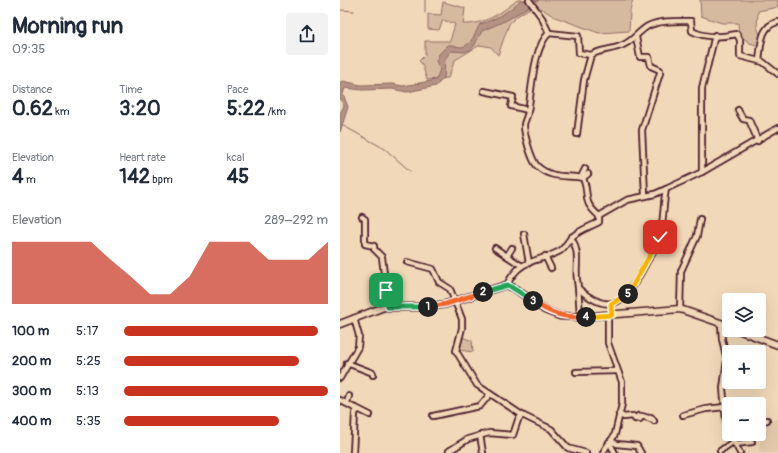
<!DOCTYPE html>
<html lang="en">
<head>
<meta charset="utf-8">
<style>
  body { margin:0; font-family:Pangolin,sans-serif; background:#f2f2f3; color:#1f2937; height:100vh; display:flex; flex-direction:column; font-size:15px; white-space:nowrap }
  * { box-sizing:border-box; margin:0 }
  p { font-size:13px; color:#747a83 }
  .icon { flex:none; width:22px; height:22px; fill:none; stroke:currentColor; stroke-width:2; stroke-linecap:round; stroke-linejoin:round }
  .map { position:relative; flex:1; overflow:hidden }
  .side { display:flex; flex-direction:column; background:#fff; width:340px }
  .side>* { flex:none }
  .tools { position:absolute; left:382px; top:293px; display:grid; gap:8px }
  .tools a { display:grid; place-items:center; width:44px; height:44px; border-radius:4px; background:#fff; box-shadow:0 4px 16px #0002; font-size:20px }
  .pin { position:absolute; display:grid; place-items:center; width:34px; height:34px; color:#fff; margin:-17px; border-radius:8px; box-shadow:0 2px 6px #0006 }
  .km { position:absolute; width:20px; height:20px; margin:-10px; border-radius:50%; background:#222; color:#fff; font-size:11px; line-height:20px; text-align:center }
  .round { display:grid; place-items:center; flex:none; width:42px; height:42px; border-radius:4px; background:#f2f2f3 }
  .overview { display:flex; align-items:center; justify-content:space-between; height:68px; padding:0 12px }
  h1 { font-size:22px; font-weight:700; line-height:30px }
  .figures { display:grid; grid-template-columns:repeat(3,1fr); gap:6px; height:68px; padding:4px 12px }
  .figures div { display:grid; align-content:center }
  .figures b { font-size:20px; font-weight:700 }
  .figures small { font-size:11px; font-weight:400 }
  .figures p { font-size:11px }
  .chart { height:112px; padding:8px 12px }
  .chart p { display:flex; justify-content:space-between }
  .chart svg { width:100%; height:72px; margin-top:4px; fill:#c8321e; opacity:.7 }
  ul { padding:0 12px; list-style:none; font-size:13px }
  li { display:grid; grid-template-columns:64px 48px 1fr; align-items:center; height:30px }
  li i { height:10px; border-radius:5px; background:#c8321e }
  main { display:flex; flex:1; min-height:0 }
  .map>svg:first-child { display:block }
</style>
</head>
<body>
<main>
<section class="side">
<div class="overview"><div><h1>Morning run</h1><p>09:35</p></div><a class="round"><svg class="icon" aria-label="share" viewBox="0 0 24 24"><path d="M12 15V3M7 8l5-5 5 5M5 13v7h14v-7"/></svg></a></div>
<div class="figures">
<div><p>Distance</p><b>0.62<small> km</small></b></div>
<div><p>Time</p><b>3:20</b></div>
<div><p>Pace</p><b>5:22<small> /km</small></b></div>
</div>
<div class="figures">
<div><p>Elevation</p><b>4<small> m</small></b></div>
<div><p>Heart rate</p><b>142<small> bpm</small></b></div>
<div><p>kcal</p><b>45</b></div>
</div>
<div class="chart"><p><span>Elevation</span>289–292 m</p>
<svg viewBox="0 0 160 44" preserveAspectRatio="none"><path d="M0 44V6L10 6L20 6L30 6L40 6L50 17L60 27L70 38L80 38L90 27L100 6L110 6L120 6L130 17L140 17L150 17L160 6V44z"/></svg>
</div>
<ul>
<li><b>100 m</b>5:17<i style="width:95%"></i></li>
<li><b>200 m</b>5:25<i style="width:86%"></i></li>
<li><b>300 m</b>5:13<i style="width:100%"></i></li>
<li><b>400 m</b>5:35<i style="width:76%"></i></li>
</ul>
</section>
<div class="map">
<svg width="438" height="453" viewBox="0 0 438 453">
  <rect width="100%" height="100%" fill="#f1d8b8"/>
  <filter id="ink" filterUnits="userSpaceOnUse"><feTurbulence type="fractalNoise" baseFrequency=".025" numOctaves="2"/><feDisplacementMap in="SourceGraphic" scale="8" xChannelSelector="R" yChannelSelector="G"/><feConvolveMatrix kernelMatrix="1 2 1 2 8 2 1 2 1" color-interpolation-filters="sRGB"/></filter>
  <g filter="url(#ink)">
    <!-- built -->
    <path fill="#e4c9ad" d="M438 419V453H422L419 450 421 431 427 423Z"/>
    <!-- green -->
    <g fill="#d6baa0" stroke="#906c66">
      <path d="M177 0H293L290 11 289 31 259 33 215 17 200 8H190L177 16 169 24 158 55 151 47 140 45 115 60 108 78 87 80 82 64 79 61 85 55V41H110L115 24 103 20 99 30 88 29V14L101 15 103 2 125 8 123 24C143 25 162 13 177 0Z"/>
      <path d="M360 0H438V7L418 11 417 27 421 37 419 46 410 43 399 35 398 23H382L361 16Z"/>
      <path d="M122 337 132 341 133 352 119 350Z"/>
    </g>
    <!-- water -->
    <path fill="#b49384" stroke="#8a6560" d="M181 0H199L167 20 142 31 134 46 130 50 124 52 111 51 105 59 104 78 96 86 67 92 52 89 22 90 5 88 3 94 8 107 0 132V113L4 106 0 99V82L3 81 21 85 52 84 63 86 96 80 100 69 96 61 99 54 108 45C113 44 117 47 121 47 131 47 136 31 140 24 157 19 168 12 181 0Z"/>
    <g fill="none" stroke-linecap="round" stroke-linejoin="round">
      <!-- stream -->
      <g stroke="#8a6560" stroke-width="1">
        <path d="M85 0V13"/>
        <path d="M0 10 14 11"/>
        <path d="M2 125 45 149 70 171"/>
      </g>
      <defs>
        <g id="minor">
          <path d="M189 0 202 18 209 33"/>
          <path d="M296 37 300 57H309L311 66 320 70V73L302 130 305 195"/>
          <path d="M419 61C421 47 420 25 438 22"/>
          <path d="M144 91 173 97 171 106 188 110"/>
          <path d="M398 110 403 119 409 120 418 141"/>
          <path d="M237 134 244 80 251 55"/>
          <path d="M245 169 242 175 243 178 248 174"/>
          <path d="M362 172V88L375 35"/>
          <path d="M259 216 287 200 315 194 326 189"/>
          <path d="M22 217 25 219V244L34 246V249L42 257 48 307"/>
          <path d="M184 234 189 263"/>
          <path d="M231 237C241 254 235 263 237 280 239 292 239 304 240 317"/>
          <path d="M155 248 182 266"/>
          <path d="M167 256 172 248"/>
          <path d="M205 256 211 268"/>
          <path d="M67 262 93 269 99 282 110 289 122 319V328L116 351 137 385 182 415 211 429 228 448 246 453"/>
          <path d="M167 285C180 257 198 263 220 251 225 248 227 241 232 237 239 230 250 227 259 222V216C240 199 251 197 243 178 226 175 211 179 197 166 191 159 184 134 184 125 184 121 188 116 188 111 192 90 193 48 209 33L238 36 239 53 251 55C261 49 273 50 283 45 293 41 299 31 308 26 320 20 338 21 351 21L352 31C365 38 383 37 397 34L400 40V56L423 62 438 74"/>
          <path d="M239 289C274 320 288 297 305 265 310 256 318 245 320 235 324 220 323 204 326 189L362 172 438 128"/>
          <path d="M340 309 341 271 357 236 360 219"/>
          <path d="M381 324 382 339 387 360 383 388 386 421 389 431"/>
          <path d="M7 363 33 373V375"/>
          <path d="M236 372 277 371"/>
          <path d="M0 378 18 347 19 336 14 318"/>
          <path d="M0 400 18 410 15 413 13 453"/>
          <path d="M7 403 9 396"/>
          <path d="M16 408 30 415"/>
          <path d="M279 414 284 417 293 416 295 419 298 416 300 419 302 416 311 419V417L314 421"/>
          <path d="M343 415 366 409 385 407"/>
          <path d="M93 416 140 406 150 394"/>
          <path d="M419 422 427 420"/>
          <path d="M390 434 400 453"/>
          <path d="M140 435 143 453"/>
          <path d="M271 441 277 444 297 446 301 453"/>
          <path d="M269 442 275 453"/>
          <path d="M395 444 412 442"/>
          <path d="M109 451 128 439 149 433 173 435 178 420 182 415"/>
          <path d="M380 451 394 441"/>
          <path d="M263 453C266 445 272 441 275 434L282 404V382L268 343V315"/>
        </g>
        <g id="secondary">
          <path d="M0 324 44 307H88L106 304 166 285 174 288 205 310 220 316 240 317 340 309 389 326"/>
          <path d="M398 330 438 345"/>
        </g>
      </defs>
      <!-- minor casing -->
      <use href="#minor" stroke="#4a1f2b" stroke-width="8"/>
      <!-- secondary casing -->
      <use href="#secondary" stroke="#4a1f2b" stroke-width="9"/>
      <!-- minor -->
      <use href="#minor" stroke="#f1d8b8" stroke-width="4.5"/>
      <!-- secondary -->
      <use href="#secondary" stroke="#f1d8b8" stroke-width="6"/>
    </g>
  </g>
  <g fill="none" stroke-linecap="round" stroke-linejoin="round" filter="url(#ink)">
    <defs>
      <path id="split-1" d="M46 290 48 307H88"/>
      <path id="split-2" d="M88 307 106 304 143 292"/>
      <path id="split-3" d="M143 292 168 285 193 301"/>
      <path id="split-4" d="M193 301C210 314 225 318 246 317"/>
      <path id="split-5" d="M246 317 272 315 271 304 288 294"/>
      <path id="split-6" d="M288 294 320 237"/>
    </defs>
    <!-- split-1 casing -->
    <use href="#split-1" stroke="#fff" stroke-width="8"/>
    <!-- split-2 casing -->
    <use href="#split-2" stroke="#fff" stroke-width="8"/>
    <!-- split-3 casing -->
    <use href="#split-3" stroke="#fff" stroke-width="8"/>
    <!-- split-4 casing -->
    <use href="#split-4" stroke="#fff" stroke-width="8"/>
    <!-- split-5 casing -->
    <use href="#split-5" stroke="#fff" stroke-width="8"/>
    <!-- split-6 casing -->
    <use href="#split-6" stroke="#fff" stroke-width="8"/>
    <!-- split-1 -->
    <use href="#split-1" stroke="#22a559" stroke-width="5"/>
    <!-- split-2 -->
    <use href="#split-2" stroke="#f0652b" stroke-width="5"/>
    <!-- split-3 -->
    <use href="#split-3" stroke="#22a559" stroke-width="5"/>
    <!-- split-4 -->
    <use href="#split-4" stroke="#f0652b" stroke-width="5"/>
    <!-- split-5 -->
    <use href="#split-5" stroke="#f5b400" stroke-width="5"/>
    <!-- split-6 -->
    <use href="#split-6" stroke="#f5b400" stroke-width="5"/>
  </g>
</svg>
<div class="tools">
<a><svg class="icon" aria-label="layers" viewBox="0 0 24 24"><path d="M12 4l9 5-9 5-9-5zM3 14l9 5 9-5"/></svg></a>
<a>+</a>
<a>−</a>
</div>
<div class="pin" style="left:46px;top:290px;background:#1e9e55"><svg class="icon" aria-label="arrive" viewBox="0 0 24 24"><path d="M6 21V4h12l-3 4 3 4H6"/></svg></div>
<div class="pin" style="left:320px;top:237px;background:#d93025"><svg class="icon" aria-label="check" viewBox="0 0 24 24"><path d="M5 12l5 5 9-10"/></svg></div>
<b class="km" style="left:88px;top:307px">1</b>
<b class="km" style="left:143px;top:292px">2</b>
<b class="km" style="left:193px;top:301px">3</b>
<b class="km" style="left:246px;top:317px">4</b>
<b class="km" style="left:288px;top:294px">5</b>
</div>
</main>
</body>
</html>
